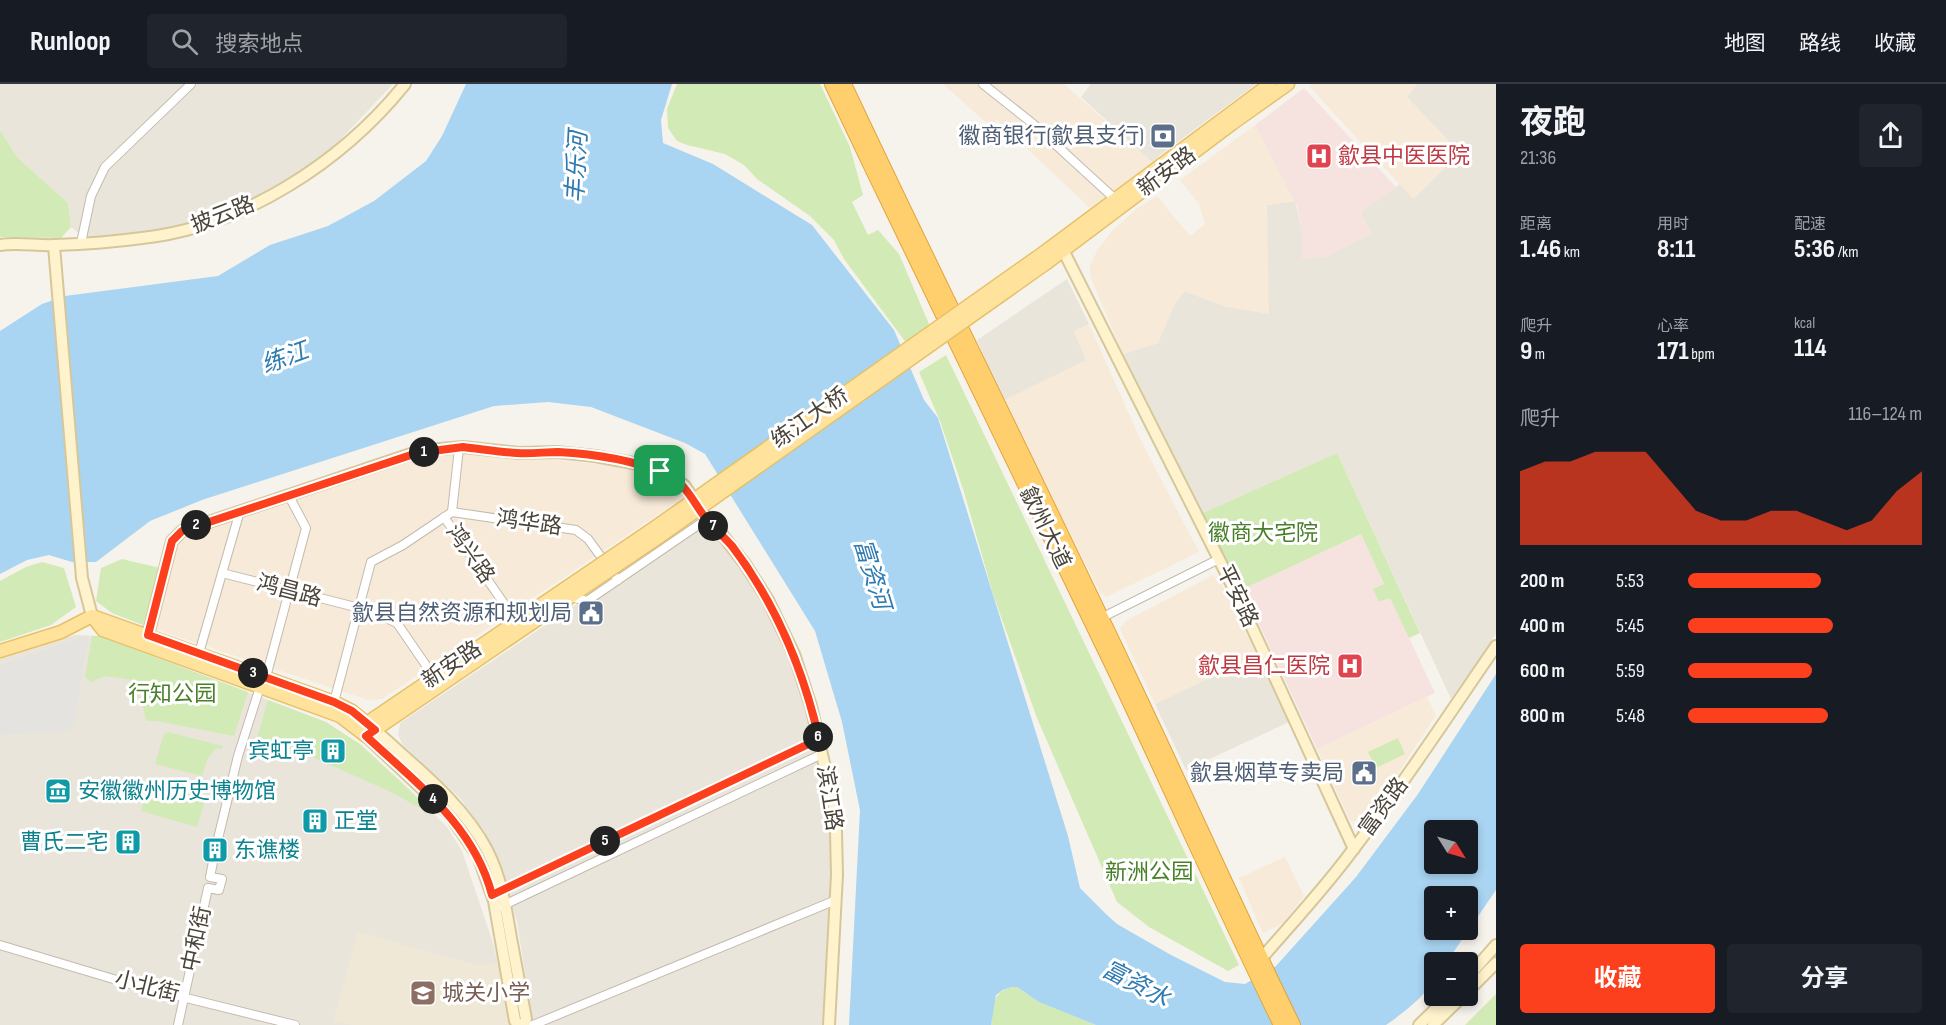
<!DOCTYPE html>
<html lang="zh">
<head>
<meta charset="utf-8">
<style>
  body { margin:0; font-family:"Sofia Sans Condensed","Noto Sans SC",sans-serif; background:#20242c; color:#f1f3f6; height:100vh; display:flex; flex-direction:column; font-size:22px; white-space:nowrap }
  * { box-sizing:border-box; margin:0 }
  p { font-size:20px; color:#9ea1a6 }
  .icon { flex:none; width:33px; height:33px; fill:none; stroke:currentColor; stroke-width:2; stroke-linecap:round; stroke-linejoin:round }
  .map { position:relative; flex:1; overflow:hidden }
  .drawer { display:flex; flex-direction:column; background:#171b24; width:450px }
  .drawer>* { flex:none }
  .needle { width:39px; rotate:127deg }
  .fabs { position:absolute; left:1424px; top:736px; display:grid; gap:12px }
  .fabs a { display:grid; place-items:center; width:54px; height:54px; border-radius:6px; background:#171b24; box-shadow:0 3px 9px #0003; font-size:30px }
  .pin { position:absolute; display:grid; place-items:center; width:51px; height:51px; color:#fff; margin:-26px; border-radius:12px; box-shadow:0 3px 9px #0006 }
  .km { position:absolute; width:30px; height:30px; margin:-15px; border-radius:50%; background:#222; color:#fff; font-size:16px; line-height:30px; text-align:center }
  .round { display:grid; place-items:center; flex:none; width:63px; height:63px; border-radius:6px; background:#20242c }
  .headline { display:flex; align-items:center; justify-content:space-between; height:102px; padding:0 24px }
  h1 { font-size:33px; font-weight:700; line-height:45px }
  .metrics { display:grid; grid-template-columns:repeat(3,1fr); gap:9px; height:102px; padding:6px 24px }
  .metrics div { display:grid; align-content:center }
  .metrics b { font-size:26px; font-weight:700 }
  .metrics small { font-size:16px; font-weight:400 }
  .metrics p { font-size:16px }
  .chart { height:168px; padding:12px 24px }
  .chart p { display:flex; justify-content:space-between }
  .chart svg { width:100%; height:108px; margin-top:6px; fill:#fc3f1d; opacity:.7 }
  .action { display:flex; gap:12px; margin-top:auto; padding:12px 24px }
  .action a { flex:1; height:69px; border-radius:6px; background:#fc3f1d; color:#fff; font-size:24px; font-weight:700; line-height:69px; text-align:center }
  .action a+a { background:#20242c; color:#f1f3f6 }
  ul { padding:0 24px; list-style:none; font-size:20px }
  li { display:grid; grid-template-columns:96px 72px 1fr; align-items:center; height:45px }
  li i { height:15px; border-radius:8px; background:#fc3f1d }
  header { display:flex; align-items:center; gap:36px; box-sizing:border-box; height:84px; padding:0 30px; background:#171b24; border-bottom:2px solid #363941 }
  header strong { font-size:28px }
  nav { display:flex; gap:33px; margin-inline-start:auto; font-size:21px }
  .search { width:420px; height:54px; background:#20242c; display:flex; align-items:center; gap:15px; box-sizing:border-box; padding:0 21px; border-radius:6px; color:#9ea1a6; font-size:22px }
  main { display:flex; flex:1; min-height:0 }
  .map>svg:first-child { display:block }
</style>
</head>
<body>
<header>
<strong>Runloop</strong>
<div class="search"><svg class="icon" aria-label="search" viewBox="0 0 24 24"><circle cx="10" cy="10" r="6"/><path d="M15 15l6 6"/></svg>搜索地点</div>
<nav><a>地图</a><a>路线</a><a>收藏</a></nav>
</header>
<main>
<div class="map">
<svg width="1496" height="941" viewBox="0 0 1496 941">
  <rect width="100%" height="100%" fill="#f6f3ec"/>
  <!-- residential -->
  <g fill="#eae5da">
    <path d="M0 0H393L326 71 305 88 237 124 164 146 86 155 71 143 68 119 17 73 0 46Z"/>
    <path d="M1091 0H1256L1160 71 1153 79 1081 13Z"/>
    <path d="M1417 0H1496V550L1451 615 1337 369 1203 429 1123 270 1158 259 1174 221 1184 207 1227 223 1267 121 1295 117 1302 147V175L1328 172 1371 149 1360 128 1400 100 1413 115 1460 69 1407 13Z"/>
    <path d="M1067 195 1089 240 1074 248 1087 276 1003 317 977 256Z"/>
    <path d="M703 435 750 496 778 542 800 591 831 732 835 769 826 941H533L517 837 485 748 460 714 403 661 398 651 400 639Z"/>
    <path d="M75 551 99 552 326 638 361 661 406 702 447 743 462 767 493 859 512 941H0V575Z"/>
    <path d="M1257 571 1289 638 1186 686 1155 620Z"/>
  </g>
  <!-- commercial -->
  <g fill="#f7ead8">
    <path d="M943 0H1064L1153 79 1090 124 997 36 989 41Z"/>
    <path d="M1312 0H1417L1407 13 1460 69 1413 115 1309 2Z"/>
    <path d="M1255 41 1295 117 1267 121 1269 230 1227 223 1185 207 1174 221 1158 259 1123 270 1090 192V181L1098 165 1112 147 1136 125 1157 112 1190 152 1205 140 1199 120 1180 96Z"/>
    <path d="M1089 240 1141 357 1199 468 1106 513 1100 508 1003 317 1086 276 1074 247Z"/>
    <path d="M463 366 634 384 672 396 684 413 382 615 368 616 152 544 177 452 423 371Z"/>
    <path d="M1213 491 1219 495 1257 571 1155 620 1120 545 1126 537Z"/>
    <path d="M1427 613 1436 631 1367 737H1350L1317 665Z"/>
    <path d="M1285 773 1304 812 1283 839 1263 849 1239 794Z"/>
  </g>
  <!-- education -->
  <path fill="#efe8d6" d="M358 848 479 882 499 878 512 941H353L334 936Z"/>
  <!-- medical -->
  <g fill="#f6e3e0">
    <path d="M1304 4 1396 103 1360 128 1371 149 1328 172 1302 175V147L1297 122 1255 41Z"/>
    <path d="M1361 450 1384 500 1380 518 1390 513 1435 609 1317 665 1243 505Z"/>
  </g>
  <!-- green -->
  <g fill="#d2eab5">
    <path d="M677 0H820L850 63 863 111 852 118 868 151 878 146 899 170 929 240 907 260 844 175 834 156 810 132 757 95 744 81 725 70 687 61 677 57 668 44 667 25Z"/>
    <path d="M0 46 17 73 68 119 71 143 61 154 0 153Z"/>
    <path d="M946 271 1239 881 1228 887 1149 843 1117 818 1037 634 993 510 964 408 940 337 919 288Z"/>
    <path d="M1337 369 1420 549 1409 554 1390 514 1379 518 1373 505 1384 500 1361 450 1239 507 1203 434V429Z"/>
    <path d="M122 475 160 484 143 541 112 529 96 517 101 484Z"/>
    <path d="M42 478 64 484 76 523 51 541 0 558V497L26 483Z"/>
    <path d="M92 552H99L248 608 234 652 157 637H146L139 600 133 596 105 592 91 598 85 593Z"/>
    <path d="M268 616 326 638 361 661 424 720 420 724 389 707 310 672 267 660 257 654Z"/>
    <path d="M168 648 223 662 222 665 216 664 208 674 202 692 155 680 164 650Z"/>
    <path d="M1398 654 1405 670 1376 684 1368 668Z"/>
    <path d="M149 698 206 713 197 743 141 727Z"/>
    <path d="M1011 903H1017L1039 918 1096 941H991C994 922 991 910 1011 903Z"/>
    <path d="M1496 910V941H1465Z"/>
  </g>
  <!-- parking -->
  <path fill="#e5e3e0" d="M85 552 88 555 74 640 66 647 0 651V581Z"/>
  <!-- water -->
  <path fill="#a9d4f2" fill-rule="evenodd" d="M466 0H672L661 36 663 59 713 80 812 141 894 246 924 316 938 334 1068 752 1080 804 1107 831 1117 840 1171 871 1225 898 1245 900 1276 882 1356 793 1418 710 1496 590V806L1446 879H1434C1434 883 1435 889 1434 894 1431 908 1398 933 1386 941H1096L1039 918 1017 903H1011L1003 906 996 911 991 941H849L860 726 842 638 815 547 705 370 685 359 591 323 548 318 494 322 202 416 150 437 96 478H72L49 471 27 476 0 490V247L42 220 65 212 218 192 270 161 328 142 374 117 426 77 442 52ZM1434 747H1467V780H1434ZM1434 813H1467V846H1434Z"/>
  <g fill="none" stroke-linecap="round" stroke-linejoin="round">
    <defs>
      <g id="street">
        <path d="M983 0 1032 39 1115 115"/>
        <path d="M81 159 91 112 105 83 191 0"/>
        <path d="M452 428 576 446 588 455 618 496"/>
        <path d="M452 428 459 364"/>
        <path d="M444 433 516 537"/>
        <path d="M222 489 371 527 397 539 434 593"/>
        <path d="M571 513 587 517 707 435"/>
        <path d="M1101 534 1219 475"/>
        <path d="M199 569 240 427"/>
        <path d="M266 593 306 444 289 412"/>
        <path d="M334 618 371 478 403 461 452 428"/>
        <path d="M217 759 238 672 260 603"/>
        <path d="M498 808 819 655"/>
        <path d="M502 822 822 670"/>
        <path d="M0 861 130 900 295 941"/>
        <path d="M178 941 208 804 219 806 222 795 210 793 214 773"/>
        <path d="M533 941 836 816"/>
      </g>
      <g id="secondary">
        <path d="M0 161C18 158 37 162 55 161 84 160 113 158 142 154 243 143 342 78 405 0"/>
        <path d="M54 162 82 494 92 532"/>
        <path d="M1063 166 1237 511 1354 765"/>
        <path d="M148 551 172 457 182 447 417 368 440 365 463 363 519 369 557 368 595 372 633 379 660 387 684 401 707 435 721 449 745 480 768 516 794 570 811 622 834 723 836 748 837 791 829 941"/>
        <path d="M375 646C414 682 462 718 487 766 501 793 506 824 511 854 516 881 521 908 526 935L524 941"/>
        <path d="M366 652 450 731 478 772 494 817 515 937 519 941"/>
        <path d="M1261 875C1292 839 1324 805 1352 767 1403 701 1449 630 1496 562"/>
        <path d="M1467 894 1496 861"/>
        <path d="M1467 908 1496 879"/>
        <path d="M1419 941 1449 912"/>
        <path d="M1433 941 1463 912"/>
      </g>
      <g id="primary">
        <path d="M1043 169 1270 0"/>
        <path d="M1048 178 1233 39 1288 0"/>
        <path d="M92 532 103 546 340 632 366 652 582 505"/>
        <path d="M0 567 61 548 92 532 334 618 352 627 375 646"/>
        <path d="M361 643 576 497"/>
      </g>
      <g id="highway">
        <path d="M832 0C926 199 1024 396 1119 595 1173 710 1225 826 1281 941"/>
        <path d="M844 0C937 198 1035 393 1128 590 1184 707 1236 825 1293 941"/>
      </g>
    </defs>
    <!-- street casing -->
    <use href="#street" stroke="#c2bbae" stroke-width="10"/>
    <!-- secondary casing -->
    <use href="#secondary" stroke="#d6c79b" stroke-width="14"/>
    <!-- primary casing -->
    <use href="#primary" stroke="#e6c16a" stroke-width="15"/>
    <!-- highway casing -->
    <use href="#highway" stroke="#e0a43c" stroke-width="16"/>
    <!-- street -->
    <use href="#street" stroke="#fff" stroke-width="8"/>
    <!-- secondary -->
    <use href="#secondary" stroke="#fff3cd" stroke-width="10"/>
    <!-- primary -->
    <use href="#primary" stroke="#ffe39c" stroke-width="12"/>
    <!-- highway -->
    <use href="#highway" stroke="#ffcf6e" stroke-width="14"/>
    <defs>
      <g id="primary-bridge">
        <path d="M576 497 654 444 1043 169"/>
        <path d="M582 505 659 453 1048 178"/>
      </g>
    </defs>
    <!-- primary-bridge casing -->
    <use href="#primary-bridge" stroke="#e6c16a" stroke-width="15" stroke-linecap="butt"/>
    <!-- primary-bridge -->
    <use href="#primary-bridge" stroke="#ffe39c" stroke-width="12"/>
  </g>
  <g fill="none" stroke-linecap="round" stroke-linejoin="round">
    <defs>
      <path id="route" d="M463 363C481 365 499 368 517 369 531 370 545 368 558 368 593 370 629 375 661 388 687 398 691 416 707 436 715 445 724 453 732 462 776 520 803 584 819 655L492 811C474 741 416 699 366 652L375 646 352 627 334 618 148 551 172 457 182 447 417 369Z"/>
    </defs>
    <!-- route casing -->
    <use href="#route" stroke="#fff" stroke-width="12"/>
    <!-- route -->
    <use href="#route" stroke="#fc3f1d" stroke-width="8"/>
  </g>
  <!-- icons -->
  <defs>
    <symbol id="bank-square" viewBox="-11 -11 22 22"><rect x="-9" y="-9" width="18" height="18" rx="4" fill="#5c6f8a" stroke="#fff"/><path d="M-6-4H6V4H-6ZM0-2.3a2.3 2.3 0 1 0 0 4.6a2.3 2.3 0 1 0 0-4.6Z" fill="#fff"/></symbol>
    <symbol id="hospital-square" viewBox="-11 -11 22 22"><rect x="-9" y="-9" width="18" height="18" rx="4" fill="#e0444e" stroke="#fff"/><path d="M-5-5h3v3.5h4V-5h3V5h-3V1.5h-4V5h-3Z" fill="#fff"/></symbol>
    <symbol id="civic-square" viewBox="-11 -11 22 22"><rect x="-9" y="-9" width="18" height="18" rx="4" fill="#5c6f8a" stroke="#fff"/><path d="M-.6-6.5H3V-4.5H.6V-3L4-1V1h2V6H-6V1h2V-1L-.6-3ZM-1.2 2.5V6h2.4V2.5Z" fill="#fff"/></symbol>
    <symbol id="building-square" viewBox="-11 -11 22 22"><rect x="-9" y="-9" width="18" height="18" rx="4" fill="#0f9aa8" stroke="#fff"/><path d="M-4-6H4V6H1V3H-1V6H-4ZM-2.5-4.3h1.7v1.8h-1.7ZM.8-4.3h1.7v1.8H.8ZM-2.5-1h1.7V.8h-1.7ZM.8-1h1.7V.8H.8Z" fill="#fff"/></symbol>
    <symbol id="museum-square" viewBox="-11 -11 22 22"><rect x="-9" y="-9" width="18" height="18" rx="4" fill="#0f9aa8" stroke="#fff"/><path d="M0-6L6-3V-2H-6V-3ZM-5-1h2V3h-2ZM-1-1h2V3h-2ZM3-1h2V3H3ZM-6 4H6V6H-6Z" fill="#fff"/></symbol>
    <symbol id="school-square" viewBox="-11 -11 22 22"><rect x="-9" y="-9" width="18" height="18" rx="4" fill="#8d6e63" stroke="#fff"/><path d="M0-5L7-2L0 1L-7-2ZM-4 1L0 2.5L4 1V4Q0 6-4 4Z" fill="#fff"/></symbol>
  </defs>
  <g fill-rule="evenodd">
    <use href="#bank-square" x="1148" y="37" width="30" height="30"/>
    <use href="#hospital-square" x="1304" y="57" width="30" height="30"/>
    <use href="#civic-square" x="576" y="514" width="30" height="30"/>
    <use href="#hospital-square" x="1335" y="567" width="30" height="30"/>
    <use href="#building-square" x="318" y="652" width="30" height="30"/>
    <use href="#civic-square" x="1349" y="674" width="30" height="30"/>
    <use href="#museum-square" x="43" y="692" width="30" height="30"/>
    <use href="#building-square" x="300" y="722" width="30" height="30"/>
    <use href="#building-square" x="113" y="743" width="30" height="30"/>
    <use href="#building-square" x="200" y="751" width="30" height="30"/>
    <use href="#school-square" x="408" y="894" width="30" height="30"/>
  </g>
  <g text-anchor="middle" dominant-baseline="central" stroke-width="6" stroke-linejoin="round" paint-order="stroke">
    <!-- service labels -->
    <g font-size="22" fill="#4e5e75" stroke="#fff" text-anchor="end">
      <text x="1144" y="52">徽商银行(歙县支行)</text>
      <text x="572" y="529">歙县自然资源和规划局</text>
      <text x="1344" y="689">歙县烟草专卖局</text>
    </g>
    <!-- health labels -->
    <g font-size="22" fill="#be3a42" stroke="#fff" text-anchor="start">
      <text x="1338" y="72">歙县中医医院</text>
      <text x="1330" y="582" text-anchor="end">歙县昌仁医院</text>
    </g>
    <!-- street labels -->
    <g font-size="22" fill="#4b4439" stroke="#fff">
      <text transform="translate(1167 88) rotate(-37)">新安路</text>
      <text transform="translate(223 131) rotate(-21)">披云路</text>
      <text transform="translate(810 334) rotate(-35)">练江大桥</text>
      <text transform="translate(529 439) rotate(8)">鸿华路</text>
      <text transform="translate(1045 444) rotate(64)">歙州大道</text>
      <text transform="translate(470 470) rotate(55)">鸿兴路</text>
      <text transform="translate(289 507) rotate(15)">鸿昌路</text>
      <text transform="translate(1237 512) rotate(64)">平安路</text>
      <text transform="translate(452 581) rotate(-34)">新安路</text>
      <text transform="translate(829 714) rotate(81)">滨江路</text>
      <text transform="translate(1384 723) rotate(-54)">富资路</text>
      <text transform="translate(197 855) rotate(-78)">中和街</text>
      <text transform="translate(147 903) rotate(14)">小北街</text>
    </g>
    <!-- park labels -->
    <g font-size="22" fill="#4a7f2a" stroke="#fff">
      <text x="1263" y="449">徽商大宅院</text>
      <text x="172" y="610">行知公园</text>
      <text x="1149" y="788">新洲公园</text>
    </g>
    <!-- culture labels -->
    <g font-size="22" fill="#0d838f" stroke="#fff" text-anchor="start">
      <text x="314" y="667" text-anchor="end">宾虹亭</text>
      <text x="78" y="707">安徽徽州历史博物馆</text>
      <text x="334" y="737">正堂</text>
      <text x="108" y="758" text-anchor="end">曹氏二宅</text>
      <text x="234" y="766">东谯楼</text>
    </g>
    <!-- education labels -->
    <g font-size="22" fill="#785e54" stroke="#fff" text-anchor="start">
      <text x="442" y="909">城关小学</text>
    </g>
    <!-- water labels -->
    <g font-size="24" font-style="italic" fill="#2e7ab2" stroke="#fff">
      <text transform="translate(577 83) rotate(-87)">丰乐河</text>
      <text transform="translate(285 274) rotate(-20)">练江</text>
      <text transform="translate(872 490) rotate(73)">富资河</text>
      <text transform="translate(1136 900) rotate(27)">富资水</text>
    </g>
  </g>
</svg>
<div class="fabs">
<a><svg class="needle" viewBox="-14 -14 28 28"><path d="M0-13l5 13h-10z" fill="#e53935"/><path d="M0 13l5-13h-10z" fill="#9ea1a6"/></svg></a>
<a>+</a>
<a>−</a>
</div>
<div class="pin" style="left:660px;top:387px;background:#1e9e55"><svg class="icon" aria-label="arrive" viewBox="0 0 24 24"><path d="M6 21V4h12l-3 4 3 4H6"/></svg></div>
<b class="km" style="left:424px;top:368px">1</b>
<b class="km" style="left:196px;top:441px">2</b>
<b class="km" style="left:253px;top:589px">3</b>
<b class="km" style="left:433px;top:715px">4</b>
<b class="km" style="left:605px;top:757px">5</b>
<b class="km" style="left:818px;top:653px">6</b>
<b class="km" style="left:713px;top:442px">7</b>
</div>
<section class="drawer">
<div class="headline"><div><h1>夜跑</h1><p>21:36</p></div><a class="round"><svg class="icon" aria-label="share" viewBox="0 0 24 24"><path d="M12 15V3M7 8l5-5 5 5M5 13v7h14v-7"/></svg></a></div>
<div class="metrics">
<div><p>距离</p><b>1.46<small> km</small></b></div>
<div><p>用时</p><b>8:11</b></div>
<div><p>配速</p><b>5:36<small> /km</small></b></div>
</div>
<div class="metrics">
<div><p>爬升</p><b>9<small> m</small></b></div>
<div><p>心率</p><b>171<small> bpm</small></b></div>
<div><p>kcal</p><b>114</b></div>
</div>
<div class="chart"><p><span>爬升</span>116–124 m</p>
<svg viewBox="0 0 160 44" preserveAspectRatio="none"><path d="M0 44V14L10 10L20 10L30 6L40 6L50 6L60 18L70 30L80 34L90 34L100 30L110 30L120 34L130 38L140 34L150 22L160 14V44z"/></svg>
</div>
<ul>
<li><b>200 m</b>5:53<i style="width:57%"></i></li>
<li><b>400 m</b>5:45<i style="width:62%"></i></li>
<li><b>600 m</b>5:59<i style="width:53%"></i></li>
<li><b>800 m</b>5:48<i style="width:60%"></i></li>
</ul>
<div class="action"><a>收藏</a><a>分享</a></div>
</section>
</main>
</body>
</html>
